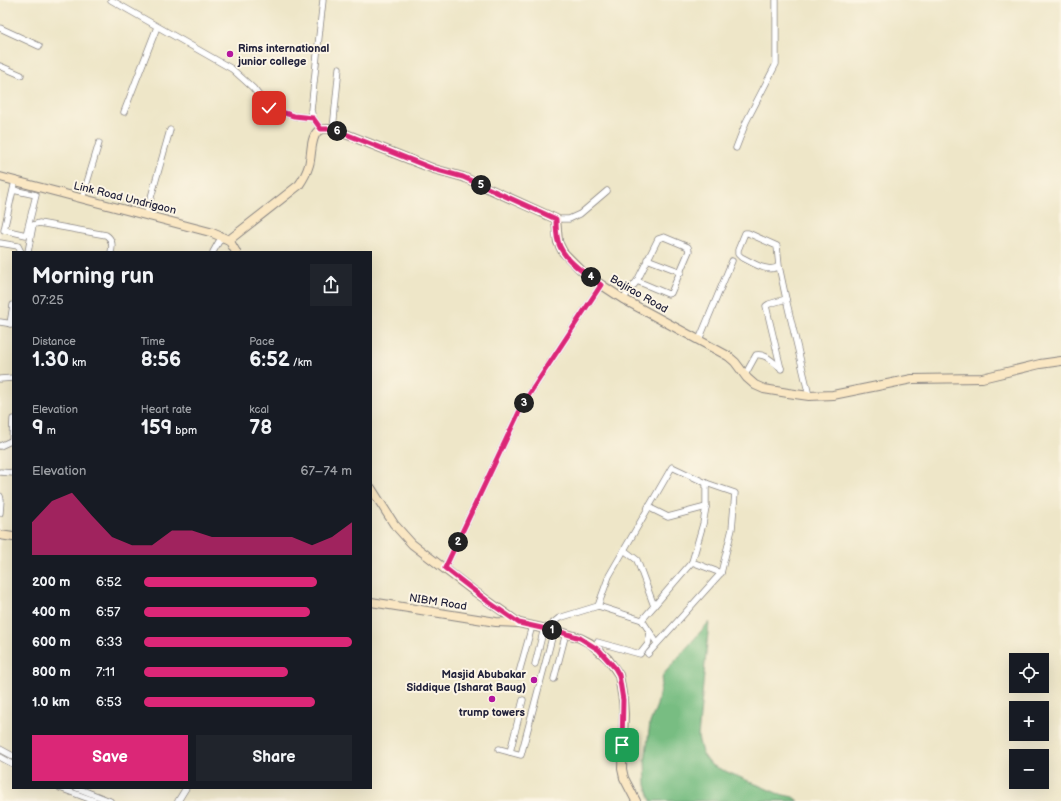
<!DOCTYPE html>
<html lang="en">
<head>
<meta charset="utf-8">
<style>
  body { margin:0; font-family:"Balsamiq Sans",sans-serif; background:#20242c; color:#f1f3f6; height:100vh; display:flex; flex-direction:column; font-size:15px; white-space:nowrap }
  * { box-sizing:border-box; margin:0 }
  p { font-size:13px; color:#9ea1a6 }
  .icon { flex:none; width:22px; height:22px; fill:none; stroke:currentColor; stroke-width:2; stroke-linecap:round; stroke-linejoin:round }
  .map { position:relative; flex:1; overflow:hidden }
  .sheet { position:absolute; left:12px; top:251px; width:360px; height:538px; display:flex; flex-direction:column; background:#171b24; border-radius:0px; box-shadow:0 4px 16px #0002 }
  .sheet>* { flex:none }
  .buttons { position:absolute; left:1009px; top:653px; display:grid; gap:8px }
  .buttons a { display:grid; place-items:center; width:40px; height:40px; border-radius:0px; background:#171b24; box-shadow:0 4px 16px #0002; font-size:20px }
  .pin { position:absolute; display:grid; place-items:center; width:34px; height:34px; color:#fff; margin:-17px; border-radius:8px; box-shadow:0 2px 6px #0006 }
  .km { position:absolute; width:20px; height:20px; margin:-10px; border-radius:50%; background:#222; color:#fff; font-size:11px; line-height:20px; text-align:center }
  .round { display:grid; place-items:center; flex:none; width:42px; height:42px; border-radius:0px; background:#20242c }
  .head { display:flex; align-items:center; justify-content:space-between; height:68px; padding:0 20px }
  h1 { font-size:22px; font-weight:700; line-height:30px }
  .stats { display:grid; grid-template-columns:repeat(3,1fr); gap:6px; height:68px; padding:4px 20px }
  .stats div { display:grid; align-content:center }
  .stats b { font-size:20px; font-weight:700 }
  .stats small { font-size:11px; font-weight:400 }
  .stats p { font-size:11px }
  .chart { height:112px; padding:8px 20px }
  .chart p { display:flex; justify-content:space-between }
  .chart svg { width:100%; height:72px; margin-top:4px; fill:#db2777; opacity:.7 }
  .button { display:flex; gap:8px; margin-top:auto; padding:8px 20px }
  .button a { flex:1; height:46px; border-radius:0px; background:#db2777; color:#fff; font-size:16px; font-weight:700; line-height:46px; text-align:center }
  .button a+a { background:#20242c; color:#f1f3f6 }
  ul { padding:0 20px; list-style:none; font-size:13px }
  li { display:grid; grid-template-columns:64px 48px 1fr; align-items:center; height:30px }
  li i { height:10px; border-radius:5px; background:#db2777 }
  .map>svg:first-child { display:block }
</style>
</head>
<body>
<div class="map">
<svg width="1061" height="801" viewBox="0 0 1061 801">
  <rect width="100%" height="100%" fill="#fcf5e5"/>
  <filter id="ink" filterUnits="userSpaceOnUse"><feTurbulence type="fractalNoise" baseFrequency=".025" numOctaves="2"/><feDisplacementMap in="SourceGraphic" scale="8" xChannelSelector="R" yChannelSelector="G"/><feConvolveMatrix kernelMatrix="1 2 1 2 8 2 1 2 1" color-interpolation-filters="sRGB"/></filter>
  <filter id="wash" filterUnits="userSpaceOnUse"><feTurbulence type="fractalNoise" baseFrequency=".012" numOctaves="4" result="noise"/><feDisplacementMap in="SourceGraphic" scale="16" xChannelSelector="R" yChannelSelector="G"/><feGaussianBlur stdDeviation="0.9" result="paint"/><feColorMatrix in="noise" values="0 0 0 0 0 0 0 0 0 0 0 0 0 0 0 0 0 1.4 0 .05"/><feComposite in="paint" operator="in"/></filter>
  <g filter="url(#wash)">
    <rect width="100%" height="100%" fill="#eee6c8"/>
    <!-- forest -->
    <path fill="#78bd82" stroke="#4d705e" d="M709 622 698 737 702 753 711 765 779 794 793 797 798 801H651L646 785 645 761 650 723 657 705 663 675Z"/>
  </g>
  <g filter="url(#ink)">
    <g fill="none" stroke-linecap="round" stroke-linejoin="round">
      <defs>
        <g id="street">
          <path d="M111 0 232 69 253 88 269 108 294 116 313 118"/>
          <path d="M0 28 39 46"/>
          <path d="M0 66 21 75"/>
          <path d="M124 112 157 27"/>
          <path d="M321 129 313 118 311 110 323 0"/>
          <path d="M333 129 339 68"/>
          <path d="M736 148 746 122 776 64V0"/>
          <path d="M13 190 36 195 26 235 4 230 15 181"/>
          <path d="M82 199 99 143"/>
          <path d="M146 215 170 130"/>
          <path d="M556 219H569L580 214 607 191"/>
          <path d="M0 243 18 246 21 252"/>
          <path d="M28 252 33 225 39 223 106 235C112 239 113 245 111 252"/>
          <path d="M213 252 222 236"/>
          <path d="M647 259 681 272"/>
          <path d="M779 266C768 274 752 262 741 257L738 254V250L745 233H748L777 246 779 266 786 299 809 396"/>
          <path d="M623 299 637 281 668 294 671 293 689 251 688 247 664 237 658 239 637 281"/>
          <path d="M0 322 13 324"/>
          <path d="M10 324 13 305"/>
          <path d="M699 340 732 261"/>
          <path d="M781 369 766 306 769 304 786 299"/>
          <path d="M745 375 756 355C766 353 773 363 781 368"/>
          <path d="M0 379 13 378"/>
          <path d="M12 440 13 419"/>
          <path d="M0 446 13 440"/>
          <path d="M0 472 13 473"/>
          <path d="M0 496 1 500 0 513"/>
          <path d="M648 507 668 517 706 507"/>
          <path d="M624 550 637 560 654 606"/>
          <path d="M692 562 721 573"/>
          <path d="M445 568 521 408 530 393 601 285"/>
          <path d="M598 606 642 620 657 643"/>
          <path d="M642 620 692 562 703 524 706 507V483"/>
          <path d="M551 630 553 623 559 618 598 606 609 576 672 467 706 483 735 493 732 529 721 573 648 654"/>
          <path d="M597 642 640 654 648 644 650 633"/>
          <path d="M535 664 544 628"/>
          <path d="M518 676 532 626"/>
          <path d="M554 679 566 633"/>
          <path d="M0 749 13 756"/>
          <path d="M499 749 510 752 523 700"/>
          <path d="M510 752 521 755 554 630"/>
          <path d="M0 757 13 764"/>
          <path d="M60 788 95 801"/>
          <path d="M77 788 110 801"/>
          <path d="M178 801 186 788"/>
        </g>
        <g id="secondary">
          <path d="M0 177 210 232 229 240 236 252"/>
          <path d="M229 240 299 185C304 178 307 172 309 165 312 155 310 138 318 131 322 128 328 129 333 129L434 169 463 177 556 219 558 242 563 252 585 274 623 299 728 356 735 362 747 378 755 385 764 389 788 393 809 396 833 395 912 379 982 378 1040 364 1061 361"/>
          <path d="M371 488 394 524 412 544 471 589 519 623"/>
          <path d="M0 535 13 537"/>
          <path d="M371 602 496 622 519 623 564 633 580 638 590 643 608 659 619 675 623 700 624 714 622 769 624 778 636 801"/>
        </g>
      </defs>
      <!-- street casing -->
      <use href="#street" stroke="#888482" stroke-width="7"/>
      <!-- secondary casing -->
      <use href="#secondary" stroke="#888482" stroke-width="10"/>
      <!-- street -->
      <use href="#street" stroke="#fff" stroke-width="5.5"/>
      <!-- secondary -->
      <use href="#secondary" stroke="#fae7c3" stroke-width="8"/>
    </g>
  </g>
  <g fill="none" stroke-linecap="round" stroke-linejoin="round" filter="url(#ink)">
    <defs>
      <path id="route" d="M269 108 294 116 313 118 321 129H333L434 169 463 177 556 219C556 226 556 234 558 241 562 259 587 275 601 285L530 393 521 408 445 568 490 603 519 623 564 633 580 638 599 650 615 668 619 675 623 700 622 745"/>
    </defs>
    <!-- route casing -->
    <use href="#route" stroke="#fff" stroke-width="8"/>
    <!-- route -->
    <use href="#route" stroke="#db2777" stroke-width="5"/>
  </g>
  <!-- markers -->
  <g fill="#b5179e" stroke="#fcf5e5" stroke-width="1.5">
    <circle cx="230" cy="54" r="4"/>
    <circle cx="534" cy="680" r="4"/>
    <circle cx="492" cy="699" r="4"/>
  </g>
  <g text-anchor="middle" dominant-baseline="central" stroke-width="4" stroke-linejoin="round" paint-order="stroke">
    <!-- poi labels -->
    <g font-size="11" font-weight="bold" fill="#22223b" stroke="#fcf5e5" text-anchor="start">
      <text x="238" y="48">Rims international<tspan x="238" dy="13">junior college</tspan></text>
      <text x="526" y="674" text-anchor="end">Masjid Abubakar<tspan x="526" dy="13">Siddique (Isharat Baug)</tspan></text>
      <text x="492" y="712" text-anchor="middle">trump towers</text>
    </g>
    <!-- street labels -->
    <g font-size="11" fill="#22223b" stroke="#fcf5e5">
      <text transform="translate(125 198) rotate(14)">Link Road Undrigaon</text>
      <text transform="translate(639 294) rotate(30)">Bajirao Road</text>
      <text transform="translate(438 602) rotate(9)">NIBM Road</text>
    </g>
  </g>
</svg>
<div class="buttons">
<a><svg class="icon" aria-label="locate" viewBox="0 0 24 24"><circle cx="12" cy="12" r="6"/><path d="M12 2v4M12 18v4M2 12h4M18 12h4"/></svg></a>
<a>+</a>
<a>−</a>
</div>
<div class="pin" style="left:622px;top:745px;background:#1e9e55"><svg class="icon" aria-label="arrive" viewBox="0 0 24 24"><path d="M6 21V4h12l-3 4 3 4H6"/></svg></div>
<div class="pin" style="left:269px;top:108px;background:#d93025"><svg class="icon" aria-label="check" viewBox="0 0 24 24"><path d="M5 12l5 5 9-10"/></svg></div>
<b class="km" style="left:552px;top:630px">1</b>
<b class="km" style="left:458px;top:542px">2</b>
<b class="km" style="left:524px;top:403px">3</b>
<b class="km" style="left:591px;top:277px">4</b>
<b class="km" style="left:481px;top:185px">5</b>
<b class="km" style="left:337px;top:131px">6</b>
<section class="sheet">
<div class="head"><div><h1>Morning run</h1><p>07:25</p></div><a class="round"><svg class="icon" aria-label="share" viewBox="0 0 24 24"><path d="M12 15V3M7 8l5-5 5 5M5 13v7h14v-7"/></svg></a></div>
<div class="stats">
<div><p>Distance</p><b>1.30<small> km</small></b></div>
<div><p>Time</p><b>8:56</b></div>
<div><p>Pace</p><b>6:52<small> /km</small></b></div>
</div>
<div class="stats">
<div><p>Elevation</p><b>9<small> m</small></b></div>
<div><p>Heart rate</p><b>159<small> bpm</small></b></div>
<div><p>kcal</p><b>78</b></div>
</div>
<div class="chart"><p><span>Elevation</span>67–74 m</p>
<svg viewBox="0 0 160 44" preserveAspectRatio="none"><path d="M0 44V24L10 11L20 6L30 20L40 33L50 38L60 38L70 29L80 29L90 33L100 33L110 33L120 33L130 33L140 38L150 33L160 24V44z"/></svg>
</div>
<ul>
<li><b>200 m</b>6:52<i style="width:83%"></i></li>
<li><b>400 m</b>6:57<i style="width:80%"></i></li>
<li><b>600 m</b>6:33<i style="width:100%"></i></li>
<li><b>800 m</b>7:11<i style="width:69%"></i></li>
<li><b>1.0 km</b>6:53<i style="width:82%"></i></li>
</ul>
<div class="button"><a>Save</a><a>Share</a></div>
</section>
</div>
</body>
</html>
